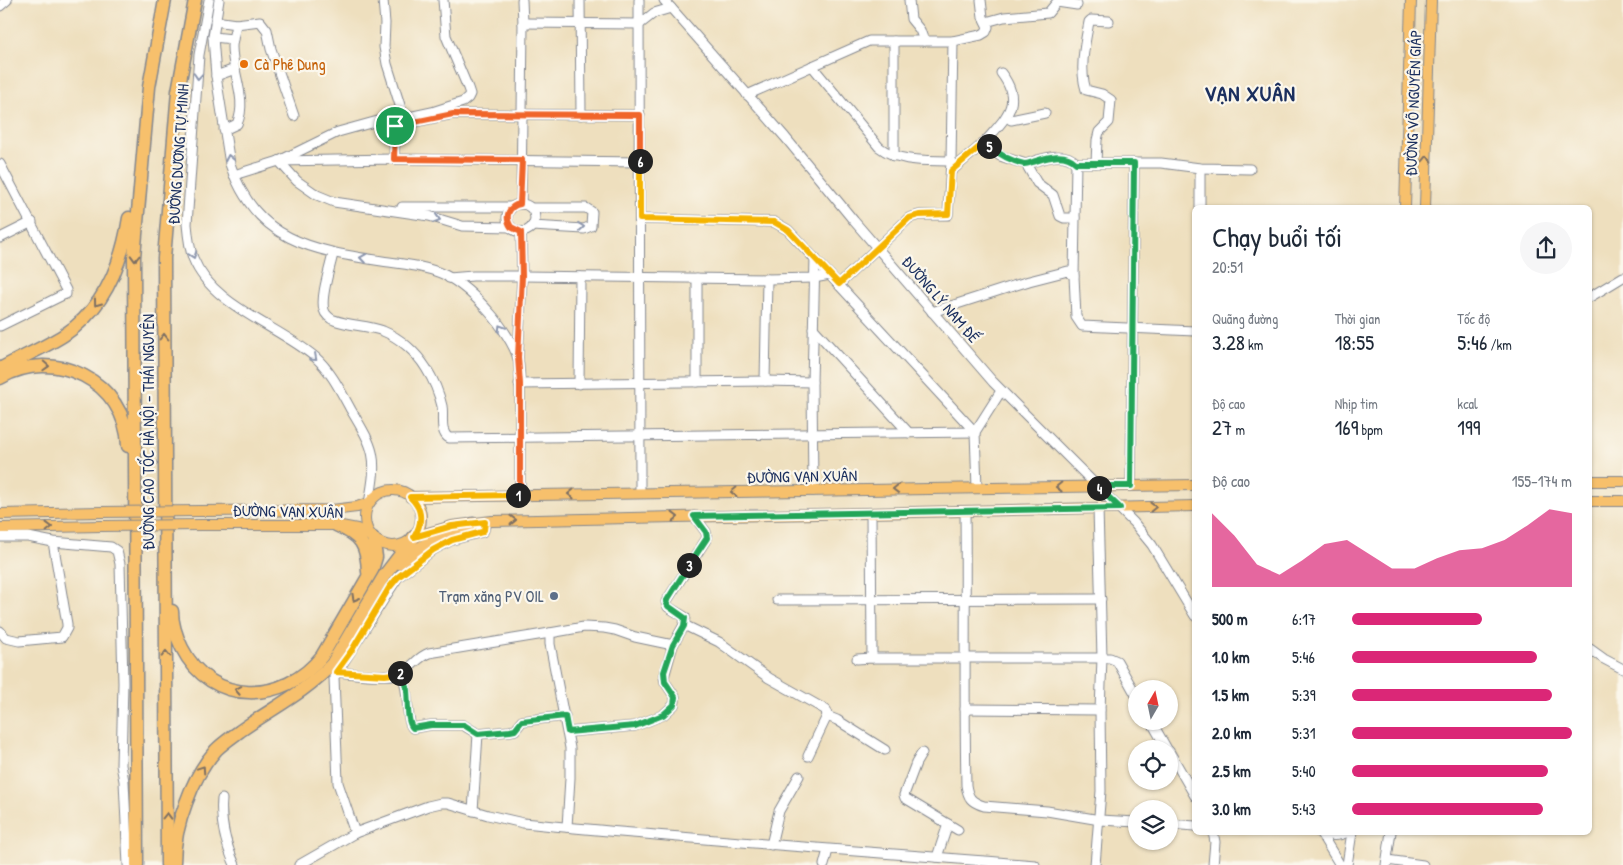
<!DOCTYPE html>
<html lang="vi">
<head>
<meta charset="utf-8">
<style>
  body { margin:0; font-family:"Patrick Hand",sans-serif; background:#f6f6f7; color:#1f2937; height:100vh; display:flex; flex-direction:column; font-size:19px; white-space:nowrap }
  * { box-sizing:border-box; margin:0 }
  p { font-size:16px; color:#747a83 }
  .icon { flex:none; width:28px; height:28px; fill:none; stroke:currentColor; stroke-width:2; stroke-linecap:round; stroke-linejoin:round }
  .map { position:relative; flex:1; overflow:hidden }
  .sheet { position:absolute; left:1192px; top:205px; width:400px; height:630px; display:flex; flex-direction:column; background:#fff; border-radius:8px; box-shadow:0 1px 4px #0004 }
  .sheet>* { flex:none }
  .needle { width:32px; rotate:9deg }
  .tools { position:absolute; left:1128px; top:680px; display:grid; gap:10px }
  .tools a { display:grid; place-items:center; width:50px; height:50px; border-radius:50%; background:#fff; box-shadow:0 1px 4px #0004; font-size:25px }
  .pin { position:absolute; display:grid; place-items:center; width:42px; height:42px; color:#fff; margin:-21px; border:2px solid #fff; border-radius:50%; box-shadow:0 1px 5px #0007 }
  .km { position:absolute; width:25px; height:25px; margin:-12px; border-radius:50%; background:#222; color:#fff; font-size:14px; line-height:25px; text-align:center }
  .round { display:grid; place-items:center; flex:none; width:52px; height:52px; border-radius:26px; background:#f6f6f7 }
  .headline { display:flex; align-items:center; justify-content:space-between; height:85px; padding:0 20px }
  h1 { font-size:28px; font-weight:600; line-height:38px }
  .metrics { display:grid; grid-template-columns:repeat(3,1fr); gap:8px; height:85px; padding:5px 20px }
  .metrics div { display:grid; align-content:center }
  .metrics b { font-size:21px; font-weight:600 }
  .metrics small { font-size:14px; font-weight:400 }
  .metrics p { font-size:14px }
  .chart { height:140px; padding:10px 20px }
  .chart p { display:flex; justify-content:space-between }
  .chart svg { width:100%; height:90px; margin-top:5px; fill:#db2777; opacity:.7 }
  ul { padding:0 20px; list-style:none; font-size:16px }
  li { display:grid; grid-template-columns:80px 60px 1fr; align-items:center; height:38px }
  li i { height:12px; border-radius:6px; background:#db2777 }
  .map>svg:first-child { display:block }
</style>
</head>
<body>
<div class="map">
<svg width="1623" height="865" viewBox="0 0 1623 865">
  <rect width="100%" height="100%" fill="#fbf7ec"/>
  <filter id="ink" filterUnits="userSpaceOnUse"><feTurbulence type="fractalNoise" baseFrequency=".02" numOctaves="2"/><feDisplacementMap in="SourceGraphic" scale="10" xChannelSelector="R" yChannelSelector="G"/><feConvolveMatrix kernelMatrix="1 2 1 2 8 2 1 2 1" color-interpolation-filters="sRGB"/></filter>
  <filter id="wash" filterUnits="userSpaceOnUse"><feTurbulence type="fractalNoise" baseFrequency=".0096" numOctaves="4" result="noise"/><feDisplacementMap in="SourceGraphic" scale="20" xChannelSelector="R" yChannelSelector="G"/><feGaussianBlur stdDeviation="1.12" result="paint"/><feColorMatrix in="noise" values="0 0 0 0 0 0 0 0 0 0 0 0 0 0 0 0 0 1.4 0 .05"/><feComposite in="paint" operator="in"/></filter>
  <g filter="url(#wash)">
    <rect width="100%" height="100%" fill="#eedfbe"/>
  </g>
  <g filter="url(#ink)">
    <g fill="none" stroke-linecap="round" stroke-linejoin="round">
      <defs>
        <g id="minor">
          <path d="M209 0 199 55 187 224C188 235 189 247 193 258 212 306 277 325 315 357 331 371 341 392 351 410 375 450 378 456 369 503"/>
          <path d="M219 0 213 37 216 76 230 164C256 241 311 250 382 261 404 264 425 266 445 275 463 284 478 299 491 314 500 324 515 346 518 359 521 375 520 392 520 408 520 437 520 466 520 495"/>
          <path d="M383 0 385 23 384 47 387 64 404 118"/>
          <path d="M580 0 581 115"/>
          <path d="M639 0 640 493"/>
          <path d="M664 0 785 137 854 221 993 382 1134 523 1152 545 1195 616"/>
          <path d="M909 0 911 19 920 30 924 41"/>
          <path d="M0 6 7 0"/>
          <path d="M215 21 236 24 260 21 267 30 271 49 294 116"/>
          <path d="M986 22 1004 17 1048 13 1057 2 1077 5"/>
          <path d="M523 23 640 24 654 13 671 8"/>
          <path d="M213 37 233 39"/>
          <path d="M812 66 879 147C900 163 926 160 951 161L948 215H919L909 218 839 284"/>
          <path d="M216 76 235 69"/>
          <path d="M747 95 869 41H953L981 35 986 32 988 27 983 17 981 0"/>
          <path d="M1011 120 1045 113"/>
          <path d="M224 130 237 124C248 100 232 73 232 47 232 40 235 32 236 24"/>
          <path d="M984 143C1004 119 1025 104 1001 73"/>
          <path d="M894 156V41"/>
          <path d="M394 159 395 126 453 114 640 115"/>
          <path d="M279 161 394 159 640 162"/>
          <path d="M279 161 297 181 317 195 334 202 429 216 462 226 511 227"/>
          <path d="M951 161 953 41"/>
          <path d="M1096 163 1097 140 1099 132 1109 122 1111 100 1102 94 1086 90C1079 69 1085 43 1089 22L1091 20 1109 21"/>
          <path d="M0 164 66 290V294L63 295 0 326"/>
          <path d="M1026 164C1041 159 1064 150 1076 163"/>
          <path d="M1200 168V208"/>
          <path d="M951 171 984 143 1000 156 1026 164 1037 183 1053 195 1060 216 1064 218H1075L1076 163H1161L1200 168 1250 169"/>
          <path d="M234 175 279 161 338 132 385 119 404 118 432 112 463 102 468 98 470 94 468 88 446 36 443 0"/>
          <path d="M521 204 523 23 522 0"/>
          <circle cx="521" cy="218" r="14"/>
          <path d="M402 207H512"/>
          <path d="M532 208H586L592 212 591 226 584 229 532 226"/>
          <path d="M640 219 774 222 788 230 975 432 977 488"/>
          <path d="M0 238 32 222"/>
          <path d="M333 254C330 268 320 297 324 310 325 314 330 319 334 320 350 326 367 325 383 331 400 338 416 352 426 368 433 379 439 393 442 406 444 416 439 432 449 438L975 432 1001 391"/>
          <path d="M1074 276 1075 218"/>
          <path d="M449 278 473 276H522L767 279 814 278 830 275"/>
          <path d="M697 278V382"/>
          <path d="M1590 297 1623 277"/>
          <path d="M932 312 1029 281 1068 271 1074 276 1076 317 1082 326 1195 331"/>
          <path d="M813 328 909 433"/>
          <path d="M518 357 522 276 521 232"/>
          <path d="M765 381 767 279"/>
          <path d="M519 384 765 381 812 382"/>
          <path d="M579 384 580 277"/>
          <path d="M1131 486 1134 163"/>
          <path d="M813 491 812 382 815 258"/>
          <path d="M965 511C966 602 964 694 966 785 968 798 971 802 984 806L1047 811 1100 820 1136 822"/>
          <path d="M871 513 872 658"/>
          <path d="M485 522 484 530 482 532 452 540 433 550 398 577 334 677 338 783 355 833 428 806 441 803H448L488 815 523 823C694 840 865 851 1035 865"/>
          <path d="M0 537H28L53 542 111 547 117 551 120 564 123 683 121 765 124 781 128 865"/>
          <path d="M777 600 1101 599"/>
          <path d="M684 625 685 617 668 607 666 602 707 538 706 532 694 516"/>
          <path d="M0 631 6 638 19 641 62 637 67 628V624L53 542"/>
          <path d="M1590 649 1604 659 1623 669"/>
          <path d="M857 659 872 658H1110L1117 661 1136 695"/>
          <path d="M336 672C350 673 392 679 403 672 413 666 418 657 429 653L550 633"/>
          <path d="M401 673C410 686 405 721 413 728L431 725H463L478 734 510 731 515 730 522 721 565 716"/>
          <path d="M965 709 1100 710"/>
          <path d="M827 716 837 720 885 750"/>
          <path d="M1151 721 1167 749"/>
          <path d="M568 732 635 726 663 715 674 705 675 701V697L665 682 664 677 673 645"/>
          <path d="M1169 751 1195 796"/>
          <path d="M922 753 916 763 904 795 905 798 958 830"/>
          <path d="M222 799C220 821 226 845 235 865"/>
          <path d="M473 811 478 734"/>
          <path d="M1169 824 1195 826"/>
          <path d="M567 827 570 778V748L550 644V633L584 627 604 628 615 630 635 637 673 645 684 625 719 642 769 678 826 710 827 716 808 756"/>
          <path d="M1213 832 1215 842 1213 865"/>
          <path d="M1320 832 1340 865"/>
          <path d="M1320 833C1331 836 1337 837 1348 832"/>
          <path d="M771 845 779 811 799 776"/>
          <path d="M937 857 948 824"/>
          <path d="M1387 860 1423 865"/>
          <path d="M299 865 355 833"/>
          <path d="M824 865 828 850"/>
          <path d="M1095 865 1101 791 1100 710 1102 658 1098 508"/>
          <path d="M1347 865 1352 832"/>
          <path d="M1386 865 1391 832"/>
        </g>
        <g id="major">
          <path d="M1405 208 1411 0"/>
          <path d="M1425 208 1431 0"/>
          <path d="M1590 481H1623"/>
          <circle cx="393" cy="518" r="28"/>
          <path d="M410 497 1195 485"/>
          <path d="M1590 501H1623"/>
          <path d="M201 511 332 510 357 507 369 503"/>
          <path d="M0 514 101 512"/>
          <path d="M201 525H336L357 529 372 537"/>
          <path d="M0 528 102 526"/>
          <path d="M414 537 452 526 492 521 1195 506"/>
        </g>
        <g id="highway">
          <path d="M0 369C21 357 44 348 64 335 104 309 122 263 129 218"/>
          <path d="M0 378C54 346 126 381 128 446"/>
          <path d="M336 525C361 536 367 544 368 572"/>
          <path d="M399 563C421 544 447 534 473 524"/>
          <path d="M172 611C172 624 176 636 182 648 211 706 284 705 322 656L372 570 376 557 373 538"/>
          <path d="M174 863C174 843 179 821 186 803 193 783 202 766 216 750 223 743 232 737 240 731 271 709 306 692 332 664L384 576 414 537"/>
          <path d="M137 865 134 257 149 87 165 0"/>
          <path d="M167 865 164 258 178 91 195 0"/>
        </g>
      </defs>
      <!-- minor casing -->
      <use href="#minor" stroke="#84878e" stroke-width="11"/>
      <!-- major casing -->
      <use href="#major" stroke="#84878e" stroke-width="12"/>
      <!-- highway casing -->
      <use href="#highway" stroke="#84878e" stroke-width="15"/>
      <!-- minor -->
      <use href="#minor" stroke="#fff" stroke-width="9"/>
      <!-- major -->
      <use href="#major" stroke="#f7c06c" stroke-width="10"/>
      <!-- highway -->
      <use href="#highway" stroke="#f7c06c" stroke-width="12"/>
      <defs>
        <g id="major-bridge">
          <path d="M101 512 201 511"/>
          <path d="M102 526 201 525"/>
        </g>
      </defs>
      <!-- major-bridge casing -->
      <use href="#major-bridge" stroke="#84878e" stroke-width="12" stroke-linecap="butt"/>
      <!-- major-bridge -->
      <use href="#major-bridge" stroke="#f7c06c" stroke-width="10"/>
    </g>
    <!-- one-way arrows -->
    <defs><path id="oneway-chevron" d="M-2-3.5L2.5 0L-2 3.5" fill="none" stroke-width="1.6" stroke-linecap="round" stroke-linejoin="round" transform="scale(1.25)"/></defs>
    <g stroke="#8d97ae">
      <use href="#oneway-chevron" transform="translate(198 76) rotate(94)"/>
      <use href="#oneway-chevron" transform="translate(229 158) rotate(-101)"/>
      <use href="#oneway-chevron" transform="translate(437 219) rotate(17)"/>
      <use href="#oneway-chevron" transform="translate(581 227) rotate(-5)"/>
      <use href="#oneway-chevron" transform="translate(193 255) rotate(71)"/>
      <use href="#oneway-chevron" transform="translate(363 258) rotate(-172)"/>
      <use href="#oneway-chevron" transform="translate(501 328) rotate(-122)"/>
      <use href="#oneway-chevron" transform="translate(314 358) rotate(42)"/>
    </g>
    <g stroke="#7e7064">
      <use href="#oneway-chevron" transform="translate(1427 159) rotate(-88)"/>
      <use href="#oneway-chevron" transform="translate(135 258) rotate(92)"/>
      <use href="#oneway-chevron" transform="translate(97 303) rotate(126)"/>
      <use href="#oneway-chevron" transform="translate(164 337) rotate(-90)"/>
      <use href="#oneway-chevron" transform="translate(46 366) rotate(3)"/>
      <use href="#oneway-chevron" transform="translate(1059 487) rotate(179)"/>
      <use href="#oneway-chevron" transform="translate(896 489) rotate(179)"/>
      <use href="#oneway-chevron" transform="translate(734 492) rotate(179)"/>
      <use href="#oneway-chevron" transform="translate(571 494) rotate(179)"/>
      <use href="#oneway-chevron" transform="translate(1153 507) rotate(-1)"/>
      <use href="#oneway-chevron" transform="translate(675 517) rotate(-1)"/>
      <use href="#oneway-chevron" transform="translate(513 520) rotate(-2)"/>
      <use href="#oneway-chevron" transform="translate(49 527) rotate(-1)"/>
      <use href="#oneway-chevron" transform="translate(355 598) rotate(120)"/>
      <use href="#oneway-chevron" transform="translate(166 654) rotate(-91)"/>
      <use href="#oneway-chevron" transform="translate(238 690) rotate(-169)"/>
      <use href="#oneway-chevron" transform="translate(202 769) rotate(-56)"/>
      <use href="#oneway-chevron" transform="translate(167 816) rotate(-89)"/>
    </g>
  </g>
  <g fill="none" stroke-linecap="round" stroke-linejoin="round" filter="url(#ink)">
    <defs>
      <path id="split-1" d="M395 126 394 159 522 160 520 204C509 206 504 216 511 227L521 232 522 276 518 357 520 384V495H518"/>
      <path id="split-2" d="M400 673 385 675 336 672 352 650 389 588 398 577 433 550 452 540 482 532 484 530 485 522 452 526 414 537C423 522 423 509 410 497L518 495"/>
      <path id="split-3" d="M400 673C413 682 403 719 413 728L431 725H464L478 734 510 731 515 730 522 721 565 716 568 732 635 726 663 715 674 705 675 697 665 682 664 672 673 645 684 626 685 618 668 606 666 602 689 565"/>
      <path id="split-4" d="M689 565 707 538 706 532 694 516 1120 508 1099 488"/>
      <path id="split-5" d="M989 146C1000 155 1011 161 1024 164 1028 164 1032 162 1036 161 1049 157 1065 152 1076 163H1134L1131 486H1096L1099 488"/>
      <path id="split-6" d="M640 161V219L774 222 788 230 839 284 909 218 919 215 948 214 951 171 984 143 989 146"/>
      <path id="split-7" d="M395 126 453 114 640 115V161"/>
    </defs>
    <!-- split-1 casing -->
    <use href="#split-1" stroke="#fff" stroke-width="10"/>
    <!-- split-2 casing -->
    <use href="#split-2" stroke="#fff" stroke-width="10"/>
    <!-- split-3 casing -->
    <use href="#split-3" stroke="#fff" stroke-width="10"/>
    <!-- split-4 casing -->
    <use href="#split-4" stroke="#fff" stroke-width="10"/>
    <!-- split-5 casing -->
    <use href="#split-5" stroke="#fff" stroke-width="10"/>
    <!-- split-6 casing -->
    <use href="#split-6" stroke="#fff" stroke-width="10"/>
    <!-- split-7 casing -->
    <use href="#split-7" stroke="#fff" stroke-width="10"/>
    <!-- split-1 -->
    <use href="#split-1" stroke="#f0652b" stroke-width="6"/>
    <!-- split-2 -->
    <use href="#split-2" stroke="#f5b400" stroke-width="6"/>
    <!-- split-3 -->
    <use href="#split-3" stroke="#22a559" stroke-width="6"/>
    <!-- split-4 -->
    <use href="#split-4" stroke="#22a559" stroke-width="6"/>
    <!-- split-5 -->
    <use href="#split-5" stroke="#22a559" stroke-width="6"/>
    <!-- split-6 -->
    <use href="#split-6" stroke="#f5b400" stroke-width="6"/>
    <!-- split-7 -->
    <use href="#split-7" stroke="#f0652b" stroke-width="6"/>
  </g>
  <!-- markers -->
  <circle fill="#e8710a" stroke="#fbf7ec" stroke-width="2" cx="244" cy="64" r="5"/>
  <circle fill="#5c6f8a" stroke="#fbf7ec" stroke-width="2" cx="554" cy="596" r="5"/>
  <g text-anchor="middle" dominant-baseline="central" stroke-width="4.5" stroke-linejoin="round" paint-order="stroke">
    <!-- food labels -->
    <g font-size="16" fill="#c56008" stroke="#fbf7ec" text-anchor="start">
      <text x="254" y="64">Cà Phê Dung</text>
    </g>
    <!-- street labels -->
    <g font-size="16" fill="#1b2f5e" stroke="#fbf7ec">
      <text transform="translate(1413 103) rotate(-88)">ĐƯỜNG VÕ NGUYÊN GIÁP</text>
      <text transform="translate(178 154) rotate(-86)">ĐƯỜNG DƯƠNG TỰ MINH</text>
      <text transform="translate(941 299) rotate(49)">ĐƯỜNG LÝ NAM ĐẾ</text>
      <text transform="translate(148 432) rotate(-90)">ĐƯỜNG CAO TỐC HÀ NỘI - THÁI NGUYÊN</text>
      <text transform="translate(802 476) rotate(-1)">ĐƯỜNG VẠN XUÂN</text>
      <text transform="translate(288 511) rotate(1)">ĐƯỜNG VẠN XUÂN</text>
    </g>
    <!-- service labels -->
    <g font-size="16" fill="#4e5e75" stroke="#fbf7ec" text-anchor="end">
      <text x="544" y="596">Trạm xăng PV OIL</text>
    </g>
    <!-- district labels -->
    <g font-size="21" font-weight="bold" letter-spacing="1" fill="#1b2f5e" stroke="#fbf7ec">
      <text x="1250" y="93">VẠN XUÂN</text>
    </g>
  </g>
</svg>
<div class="tools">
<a><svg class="needle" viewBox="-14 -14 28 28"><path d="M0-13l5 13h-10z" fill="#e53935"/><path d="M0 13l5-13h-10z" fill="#747a83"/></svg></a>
<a><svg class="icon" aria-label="locate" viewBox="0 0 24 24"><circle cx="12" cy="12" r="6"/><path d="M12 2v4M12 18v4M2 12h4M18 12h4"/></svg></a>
<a><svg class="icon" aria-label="layers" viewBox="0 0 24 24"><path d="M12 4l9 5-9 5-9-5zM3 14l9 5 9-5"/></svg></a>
</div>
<div class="pin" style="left:395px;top:126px;background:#1e9e55"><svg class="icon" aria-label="arrive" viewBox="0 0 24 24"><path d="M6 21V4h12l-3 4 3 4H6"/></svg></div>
<b class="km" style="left:518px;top:495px">1</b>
<b class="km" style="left:400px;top:673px">2</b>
<b class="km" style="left:689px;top:565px">3</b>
<b class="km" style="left:1099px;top:488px">4</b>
<b class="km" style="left:989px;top:146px">5</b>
<b class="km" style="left:640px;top:161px">6</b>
<section class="sheet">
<div class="headline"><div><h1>Chạy buổi tối</h1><p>20:51</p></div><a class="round"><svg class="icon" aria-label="share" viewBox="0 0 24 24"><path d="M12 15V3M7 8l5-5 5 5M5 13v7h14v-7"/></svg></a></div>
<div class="metrics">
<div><p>Quãng đường</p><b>3.28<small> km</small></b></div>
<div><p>Thời gian</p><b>18:55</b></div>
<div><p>Tốc độ</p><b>5:46<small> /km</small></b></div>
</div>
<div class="metrics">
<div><p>Độ cao</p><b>27<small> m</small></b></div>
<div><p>Nhịp tim</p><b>169<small> bpm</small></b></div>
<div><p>kcal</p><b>199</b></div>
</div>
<div class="chart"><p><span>Độ cao</span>155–174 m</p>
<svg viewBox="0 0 160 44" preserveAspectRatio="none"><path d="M0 44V8L10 19L20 33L30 38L40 31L50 23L60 21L70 28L80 35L90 35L100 30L110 26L120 25L130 21L140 14L150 6L160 8V44z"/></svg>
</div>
<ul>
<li><b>500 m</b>6:17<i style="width:59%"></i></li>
<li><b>1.0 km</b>5:46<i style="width:84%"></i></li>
<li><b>1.5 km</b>5:39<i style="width:91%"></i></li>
<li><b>2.0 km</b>5:31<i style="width:100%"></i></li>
<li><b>2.5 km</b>5:40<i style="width:89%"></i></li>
<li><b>3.0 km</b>5:43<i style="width:87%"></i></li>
</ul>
</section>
</div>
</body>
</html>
